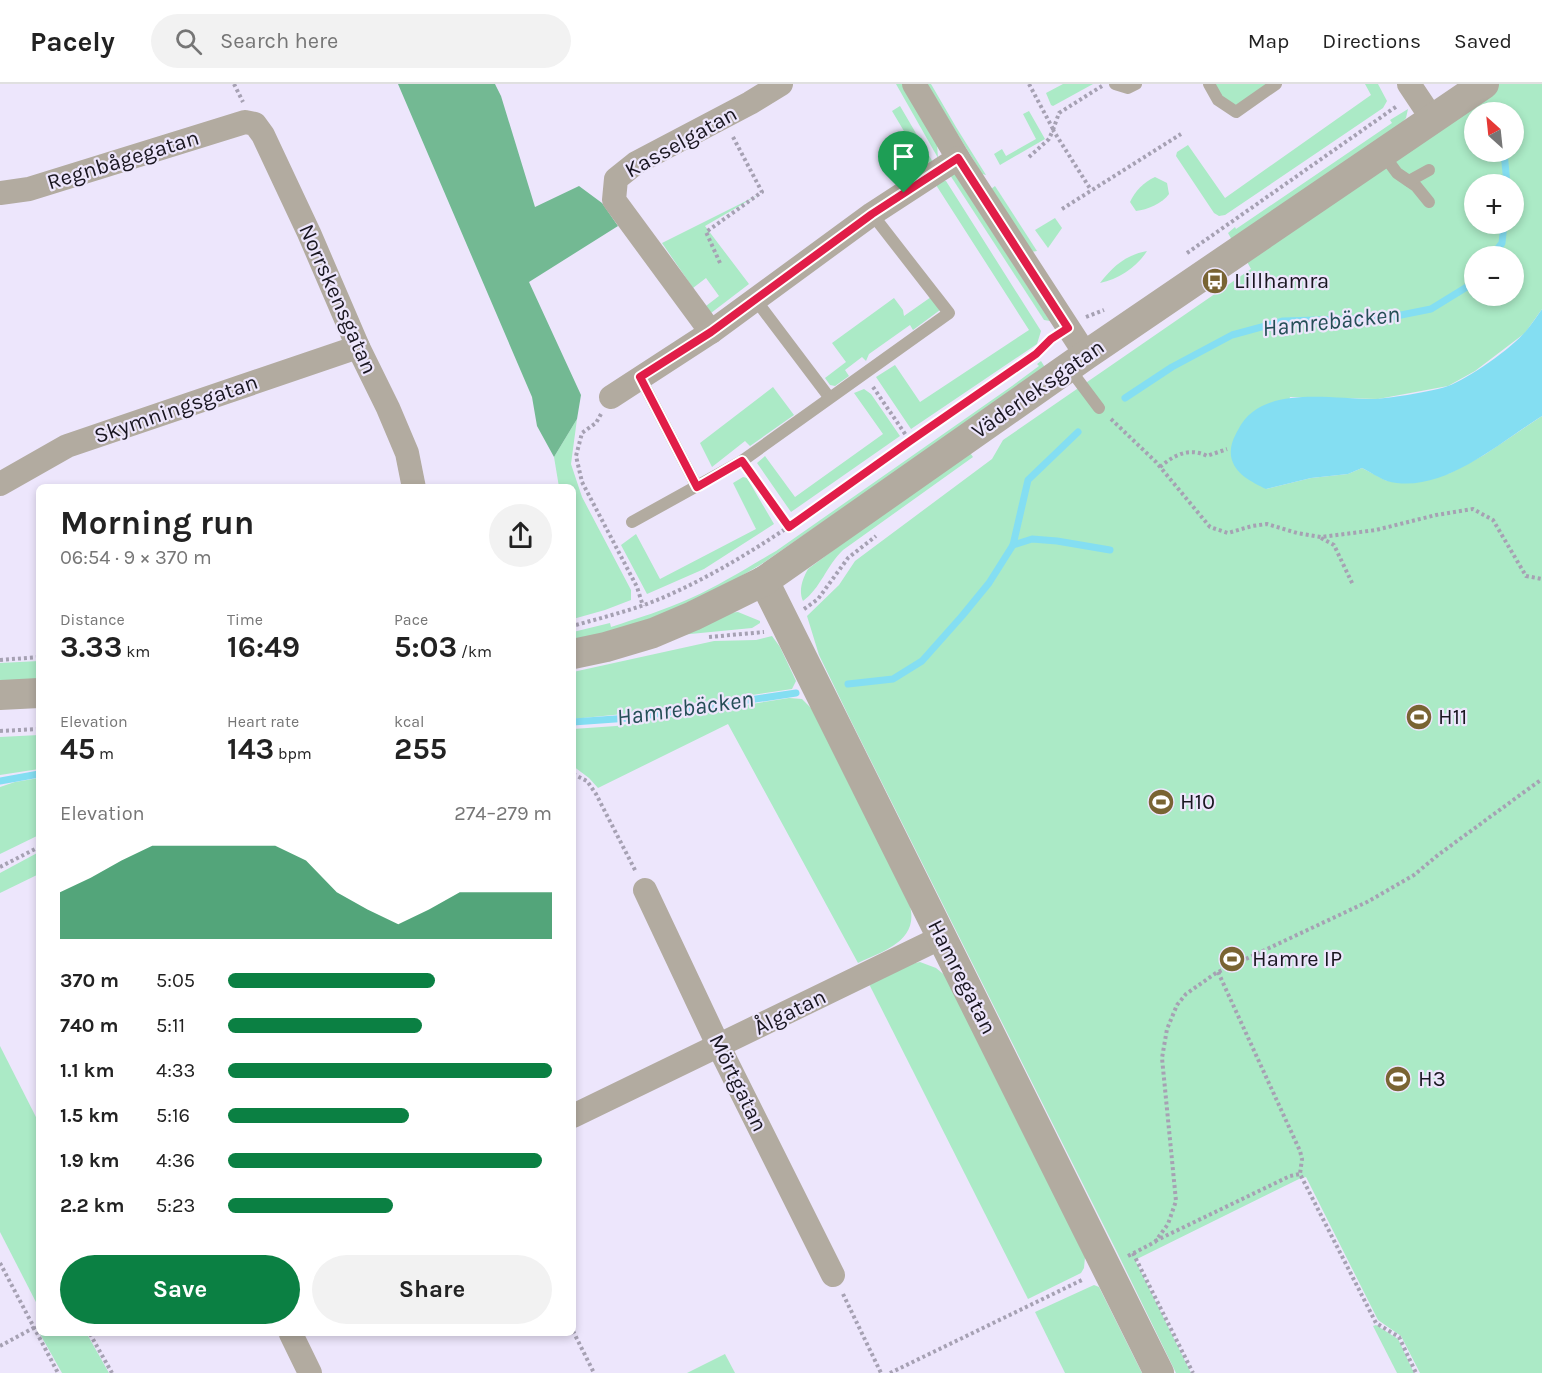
<!DOCTYPE html>
<html lang="en">
<head>
<meta charset="utf-8">
<style>
  body { margin:0; font-family:Karla,sans-serif; background:#f2f2f2; color:#222; height:100vh; display:flex; flex-direction:column; font-size:22px; white-space:nowrap }
  * { box-sizing:border-box; margin:0 }
  p { font-size:20px; color:#767676 }
  .icon { flex:none; width:33px; height:33px; fill:none; stroke:currentColor; stroke-width:2; stroke-linecap:round; stroke-linejoin:round }
  .map { position:relative; flex:1; overflow:hidden }
  .drawer { position:absolute; left:36px; top:400px; width:540px; height:852px; display:flex; flex-direction:column; background:#fff; border-radius:9px; box-shadow:0 3px 9px #0003 }
  .drawer>* { flex:none }
  .needle { width:39px; rotate:333deg }
  .buttons { position:absolute; left:1464px; top:18px; display:grid; gap:12px }
  .buttons a { display:grid; place-items:center; width:60px; height:60px; border-radius:50%; background:#fff; box-shadow:0 3px 9px #0003; font-size:30px }
  .pin { position:absolute; display:grid; place-items:center; width:51px; height:51px; color:#fff; margin:-62px -26px; border-radius:50% 50% 50% 0; rotate:-45deg; box-shadow:0 0 6px #0007 }
  .pin .icon { rotate:45deg }
  .round { display:grid; place-items:center; flex:none; width:63px; height:63px; border-radius:32px; background:#f2f2f2 }
  .overview { display:flex; align-items:center; justify-content:space-between; height:102px; padding:0 24px }
  h1 { font-size:33px; font-weight:700; line-height:45px }
  .figures { display:grid; grid-template-columns:repeat(3,1fr); gap:9px; height:102px; padding:6px 24px }
  .figures div { display:grid; align-content:center }
  .figures b { font-size:30px; font-weight:700 }
  .figures small { font-size:16px; font-weight:400 }
  .figures p { font-size:16px }
  .chart { height:168px; padding:12px 24px }
  .chart p { display:flex; justify-content:space-between }
  .chart svg { width:100%; height:108px; margin-top:6px; fill:#0b8043; opacity:.7 }
  .action { display:flex; gap:12px; margin-top:auto; padding:12px 24px }
  .action a { flex:1; height:69px; border-radius:36px; background:#0b8043; color:#fff; font-size:24px; font-weight:700; line-height:69px; text-align:center }
  .action a+a { background:#f2f2f2; color:#222 }
  ul { padding:0 24px; list-style:none; font-size:20px }
  li { display:grid; grid-template-columns:96px 72px 1fr; align-items:center; height:45px }
  li i { height:15px; border-radius:8px; background:#0b8043 }
  header { display:flex; align-items:center; gap:36px; box-sizing:border-box; height:84px; padding:0 30px; background:#fff; border-bottom:2px solid #e0e0e0 }
  header strong { font-size:28px }
  nav { display:flex; gap:33px; margin-inline-start:auto; font-size:21px }
  .search { width:420px; height:54px; background:#f2f2f2; display:flex; align-items:center; gap:15px; box-sizing:border-box; padding:0 21px; border-radius:33px; color:#767676; font-size:22px }
  .map>svg:first-child { display:block }
</style>
</head>
<body>
<header>
<strong>Pacely</strong>
<div class="search"><svg class="icon" aria-label="search" viewBox="0 0 24 24"><circle cx="10" cy="10" r="6"/><path d="M15 15l6 6"/></svg>Search here</div>
<nav><a>Map</a><a>Directions</a><a>Saved</a></nav>
</header>
<div class="map">
<svg width="1542" height="1289" viewBox="0 0 1542 1289">
  <rect width="100%" height="100%" fill="#ede6fc"/>
  <!-- green -->
  <g fill="#abeac6" fill-rule="evenodd">
    <path d="M896 0H904L937 60 938 74Z"/>
    <path d="M927 0H931L956 43 986 91 982 90Z"/>
    <path d="M1063 0H1093L1053 22 1051 21 1046 9Z"/>
    <path d="M1213 0H1269L1235 22 1220 13Z"/>
    <path d="M1365 0H1378L1387 17 1383 24 1225 131 1219 132 1214 129 1176 72 1177 68 1188 61 1225 114 1371 11Z"/>
    <path d="M1496 0H1542V225L1525 249 1475 287 1448 302 1378 315 1290 313 1266 405 1311 394 1348 390 1362 384 1387 397 1448 390 1484 371 1542 332V1289H1420L1401 1252 1378 1236 1306 1093 1299 1095 1135 1176 1191 1289H1176L1117 1168 851 637 819 571 807 532 839 501 855 477 992 375 1003 356 1251 185 1245 174ZM1474 28H1514V68H1474ZM1474 100H1514V140H1474ZM1474 172H1514V212H1474Z"/>
    <path d="M900 22 934 80 913 92 906 90 923 79 892 27Z"/>
    <path d="M1408 25 1406 34 1401 40 1232 156 1228 149 1235 143 1236 145 1392 39 1390 36Z"/>
    <path d="M1029 27 1045 55 1000 81 994 70 1002 65 1006 72 1036 55 1023 30Z"/>
    <path d="M953 87 1050 237 1044 236 950 91Z"/>
    <path d="M1155 93 1167 99 1169 110C1163 119 1147 126 1136 127L1130 118C1135 107 1144 98 1155 93Z"/>
    <path d="M943 97H946L1041 247 1037 260 911 345 876 293 895 281 920 318 1029 246 936 101Z"/>
    <path d="M995 102 1037 167 1031 168 991 105Z"/>
    <path d="M760 110 705 142 749 200 711 229 706 222 719 212 706 194 693 204 662 159Z"/>
    <path d="M1055 134 1062 144 1048 164 1035 146Z"/>
    <path d="M1147 167C1137 183 1119 195 1100 199 1113 182 1126 171 1147 167Z"/>
    <path d="M931 213 940 226 913 246 910 241 869 270 866 277 862 273 845 286 849 292 835 302 830 301 825 294 846 278 832 259 894 214 903 226 904 232Z"/>
    <path d="M1041 277 1046 285 760 481C729 499 698 519 664 532 635 543 603 549 573 556V548L610 539 611 543C638 534 665 526 691 514 720 501 748 483 776 467L1012 302 1039 282 1037 280Z"/>
    <path d="M773 303 794 331 750 362 745 357 712 383 700 359Z"/>
    <path d="M864 305 871 310 900 352 791 428 757 379 765 372 795 413 883 350 854 309Z"/>
    <path d="M577 335 571 380 582 413 631 506V516L605 526 573 535V404L559 403 554 373Z"/>
    <path d="M968 366 973 373 843 466C827 481 820 505 803 517 798 506 803 494 808 485Z"/>
    <path d="M743 393 747 394 774 440 704 485 647 510 621 461 636 450 660 495 756 445 733 399Z"/>
    <path d="M738 528 760 537V539L752 544 680 551 727 529Z"/>
    <path d="M772 552 780 563 796 597 792 605 623 630 573 635V588L714 557 756 556Z"/>
    <path d="M39 577V595L0 597V579Z"/>
    <path d="M789 614 802 615 813 626 910 822C919 857 883 867 858 879L728 640 598 704 589 694 573 682V645L616 642Z"/>
    <path d="M39 651V685L0 691V653Z"/>
    <path d="M39 694V751L0 770V703L15 698Z"/>
    <path d="M39 768V790L0 809V789Z"/>
    <path d="M920 878 936 884 947 893 1085 1173 1084 1184 1081 1189 1028 1215 869 900 911 880Z"/>
    <path d="M0 962 39 1039V1224L0 1148Z"/>
    <path d="M1094 1201 1099 1203 1142 1289H1065L1035 1228Z"/>
    <path d="M1376 1241 1398 1255 1414 1289H1397L1373 1242Z"/>
    <path d="M40 1250H87L109 1289H62Z"/>
    <path d="M725 1270 735 1289H687Z"/>
  </g>
  <!-- forest -->
  <path fill="#73b993" d="M398 0H495L501 12 535 123 579 102 602 119 618 142 529 198 581 311 577 335 554 373 537 342 532 313Z"/>
  <!-- water -->
  <path fill="#84def2" d="M1542 225V332C1500 358 1441 412 1387 397 1379 394 1370 388 1362 384L1348 390 1311 394 1266 405C1252 398 1234 390 1231 372 1230 362 1233 355 1238 346 1261 299 1333 316 1376 315 1391 314 1435 307 1448 302 1468 295 1512 264 1526 247 1532 240 1537 232 1542 225Z"/>
  <g fill="none" stroke-linecap="round" stroke-linejoin="round">
    <!-- stream -->
    <g stroke="#84def2" stroke-width="7">
      <path d="M1504 68 1507 100"/>
      <path d="M1492 172 1502 159 1504 140"/>
      <path d="M1125 314 1172 283 1232 251 1283 237 1386 234 1431 225 1470 201 1474 196"/>
      <path d="M1013 461 1032 455 1057 457 1110 466"/>
      <path d="M848 600 893 595 922 577 962 532 989 499 1013 461 1028 396 1078 348"/>
      <path d="M573 638 629 634 796 609"/>
      <path d="M0 697 39 690"/>
    </g>
    <!-- path -->
    <g stroke="#a6a1b3" stroke-width="4" stroke-dasharray="3 3" stroke-linecap="butt">
      <path d="M234 0 243 18"/>
      <path d="M1029 0 1053 45"/>
      <path d="M1053 46 1059 29 1102 2"/>
      <path d="M1029 73 1049 55 1053 46 1091 106"/>
      <path d="M1062 125 1181 50"/>
      <path d="M1187 169 1397 22"/>
      <path d="M720 179 706 148 762 108 733 53"/>
      <path d="M1086 233 1104 226"/>
      <path d="M873 303 910 357"/>
      <path d="M601 330 596 339 582 349 576 372 582 398 637 503 643 522"/>
      <path d="M1111 335 1156 378 1210 443 1228 449 1252 442 1267 440 1297 449 1321 453 1376 446 1436 431 1473 425 1493 436 1526 492 1542 495"/>
      <path d="M1160 383C1174 371 1189 363 1207 372L1227 365"/>
      <path d="M751 390 789 443"/>
      <path d="M1321 454 1334 461 1353 501"/>
      <path d="M804 525 818 515 848 474 876 452"/>
      <path d="M576 541C608 532 641 524 671 510 757 471 832 412 908 358 950 329 996 303 1036 271 1042 266 1046 259 1052 254"/>
      <path d="M709 553 764 548"/>
      <path d="M0 576 39 573"/>
      <path d="M0 647 39 645"/>
      <path d="M573 690 587 697 596 710 636 788"/>
      <path d="M0 783 39 763"/>
      <path d="M1218 888 1300 1067 1302 1075 1300 1090"/>
      <path d="M1155 1157 1290 1092 1300 1090 1376 1239 1399 1253 1416 1289"/>
      <path d="M1133 1169 1193 1289"/>
      <path d="M1128 1172 1155 1158 1168 1140 1176 1117 1162 974 1167 945 1177 921 1186 910 1216 889 1367 818 1414 791 1438 771 1542 695"/>
      <path d="M0 1179 58 1289"/>
      <path d="M843 1210 881 1289"/>
      <path d="M573 1247 594 1289"/>
      <path d="M90 1250 112 1289"/>
      <path d="M0 1262 39 1241"/>
      <path d="M890 1289 1084 1195"/>
    </g>
    <!-- service -->
    <g stroke="#b2aba0" stroke-width="12">
      <path d="M1115 0 1128 4 1136 0"/>
      <path d="M1209 0 1218 16 1236 28 1276 0"/>
      <path d="M1383 70 1397 89 1416 102 1429 118"/>
      <path d="M1409 97 1429 86"/>
      <path d="M755 215 829 313"/>
      <path d="M1069 284 1099 324"/>
      <path d="M640 293 697 403"/>
      <path d="M632 438 742 377 949 229 872 130"/>
    </g>
    <!-- minor -->
    <g stroke="#b2aba0" stroke-width="24">
      <path d="M914 0 958 74 1086 271"/>
      <path d="M1409 0 1433 36"/>
      <path d="M0 109 29 105 245 38 255 40 263 51 309 149 358 263 388 324 407 369 414 404"/>
      <path d="M711 248 614 116 616 95 636 79 750 19 781 0"/>
      <path d="M611 313 711 248 872 130 958 74"/>
      <path d="M0 400 67 362 358 263"/>
      <path d="M645 806 719 963 833 1191"/>
      <path d="M573 1032 942 853"/>
      <path d="M291 1250 310 1289"/>
    </g>
    <!-- tertiary -->
    <g stroke="#b2aba0" stroke-width="30">
      <path d="M764 497 1159 1289"/>
      <path d="M573 570 606 563 653 549 693 532 764 497 1086 271 1484 0"/>
      <path d="M0 611 39 609"/>
    </g>
  </g>
  <g fill="none" stroke-linecap="round" stroke-linejoin="round">
    <defs>
      <path id="route" d="M958 74 1068 244 1051 255 1036 270 910 357 789 443 742 377 697 403 640 293 711 248 872 130Z"/>
    </defs>
    <!-- route casing -->
    <use href="#route" stroke="#fff" stroke-width="12"/>
    <!-- route -->
    <use href="#route" stroke="#e11d48" stroke-width="8"/>
  </g>
  <!-- icons -->
  <defs>
    <symbol id="bus-disc" viewBox="-11 -11 22 22"><circle r="9.5" fill="#796433" stroke="#ede6fc"/><path d="M-5-6H5V4H4V6H2V4H-2V6H-4V4H-5ZM-3.5-4V0h7V-4ZM-3.5 1.2v1.5H-2V1.2ZM2 1.2v1.5H3.5V1.2Z" fill="#fff"/></symbol>
    <symbol id="stadium-disc" viewBox="-11 -11 22 22"><circle r="9.5" fill="#796433" stroke="#ede6fc"/><path d="M0-5a6.5 5 0 1 0 0 10a6.5 5 0 1 0 0-10ZM-3.5-1.8h7v3.6h-7Z" fill="#fff"/></symbol>
  </defs>
  <g fill-rule="evenodd">
    <use href="#bus-disc" x="1200" y="182" width="30" height="30"/>
    <use href="#stadium-disc" x="1404" y="618" width="30" height="30"/>
    <use href="#stadium-disc" x="1146" y="703" width="30" height="30"/>
    <use href="#stadium-disc" x="1217" y="860" width="30" height="30"/>
    <use href="#stadium-disc" x="1383" y="980" width="30" height="30"/>
  </g>
  <g text-anchor="middle" dominant-baseline="central" stroke-width="4.5" stroke-linejoin="round" paint-order="stroke">
    <!-- street labels -->
    <g font-size="22" fill="#191620" stroke="#ede6fc">
      <text transform="translate(681 58) rotate(-29)">Kasselgatan</text>
      <text transform="translate(123 76) rotate(-17)">Regnbågegatan</text>
      <text transform="translate(338 215) rotate(66)">Norrskensgatan</text>
      <text transform="translate(1038 305) rotate(-35)">Väderleksgatan</text>
      <text transform="translate(176 325) rotate(-19)">Skymningsgatan</text>
      <text transform="translate(962 893) rotate(63)">Hamregatan</text>
      <text transform="translate(790 928) rotate(-26)">Ålgatan</text>
      <text transform="translate(738 999) rotate(64)">Mörtgatan</text>
    </g>
    <!-- poi labels -->
    <g font-size="22" fill="#191620" stroke="#ede6fc" text-anchor="start">
      <text x="1234" y="197">Lillhamra</text>
      <text x="1438" y="633">H11</text>
      <text x="1180" y="718">H10</text>
      <text x="1252" y="875">Hamre IP</text>
      <text x="1418" y="995">H3</text>
    </g>
    <!-- water labels -->
    <g font-size="24" font-style="italic" fill="#254e57" stroke="#ede6fc">
      <text transform="translate(1331 237) rotate(-6)">Hamrebäcken</text>
      <text transform="translate(685 624) rotate(-8)">Hamrebäcken</text>
    </g>
  </g>
</svg>
<div class="buttons">
<a><svg class="needle" viewBox="-14 -14 28 28"><path d="M0-13l5 13h-10z" fill="#e53935"/><path d="M0 13l5-13h-10z" fill="#767676"/></svg></a>
<a>+</a>
<a>−</a>
</div>
<div class="pin" style="left:904px;top:109px;background:#1e9e55"><svg class="icon" aria-label="arrive" viewBox="0 0 24 24"><path d="M6 21V4h12l-3 4 3 4H6"/></svg></div>
<section class="drawer">
<div class="overview"><div><h1>Morning run</h1><p>06:54 · 9 × 370 m</p></div><a class="round"><svg class="icon" aria-label="share" viewBox="0 0 24 24"><path d="M12 15V3M7 8l5-5 5 5M5 13v7h14v-7"/></svg></a></div>
<div class="figures">
<div><p>Distance</p><b>3.33<small> km</small></b></div>
<div><p>Time</p><b>16:49</b></div>
<div><p>Pace</p><b>5:03<small> /km</small></b></div>
</div>
<div class="figures">
<div><p>Elevation</p><b>45<small> m</small></b></div>
<div><p>Heart rate</p><b>143<small> bpm</small></b></div>
<div><p>kcal</p><b>255</b></div>
</div>
<div class="chart"><p><span>Elevation</span>274–279 m</p>
<svg viewBox="0 0 160 44" preserveAspectRatio="none"><path d="M0 44V25L10 19L20 12L30 6L40 6L50 6L60 6L70 6L80 12L90 25L100 32L110 38L120 32L130 25L140 25L150 25L160 25V44z"/></svg>
</div>
<ul>
<li><b>370 m</b>5:05<i style="width:64%"></i></li>
<li><b>740 m</b>5:11<i style="width:60%"></i></li>
<li><b>1.1 km</b>4:33<i style="width:100%"></i></li>
<li><b>1.5 km</b>5:16<i style="width:56%"></i></li>
<li><b>1.9 km</b>4:36<i style="width:97%"></i></li>
<li><b>2.2 km</b>5:23<i style="width:51%"></i></li>
</ul>
<div class="action"><a>Save</a><a>Share</a></div>
</section>
</div>
</body>
</html>
